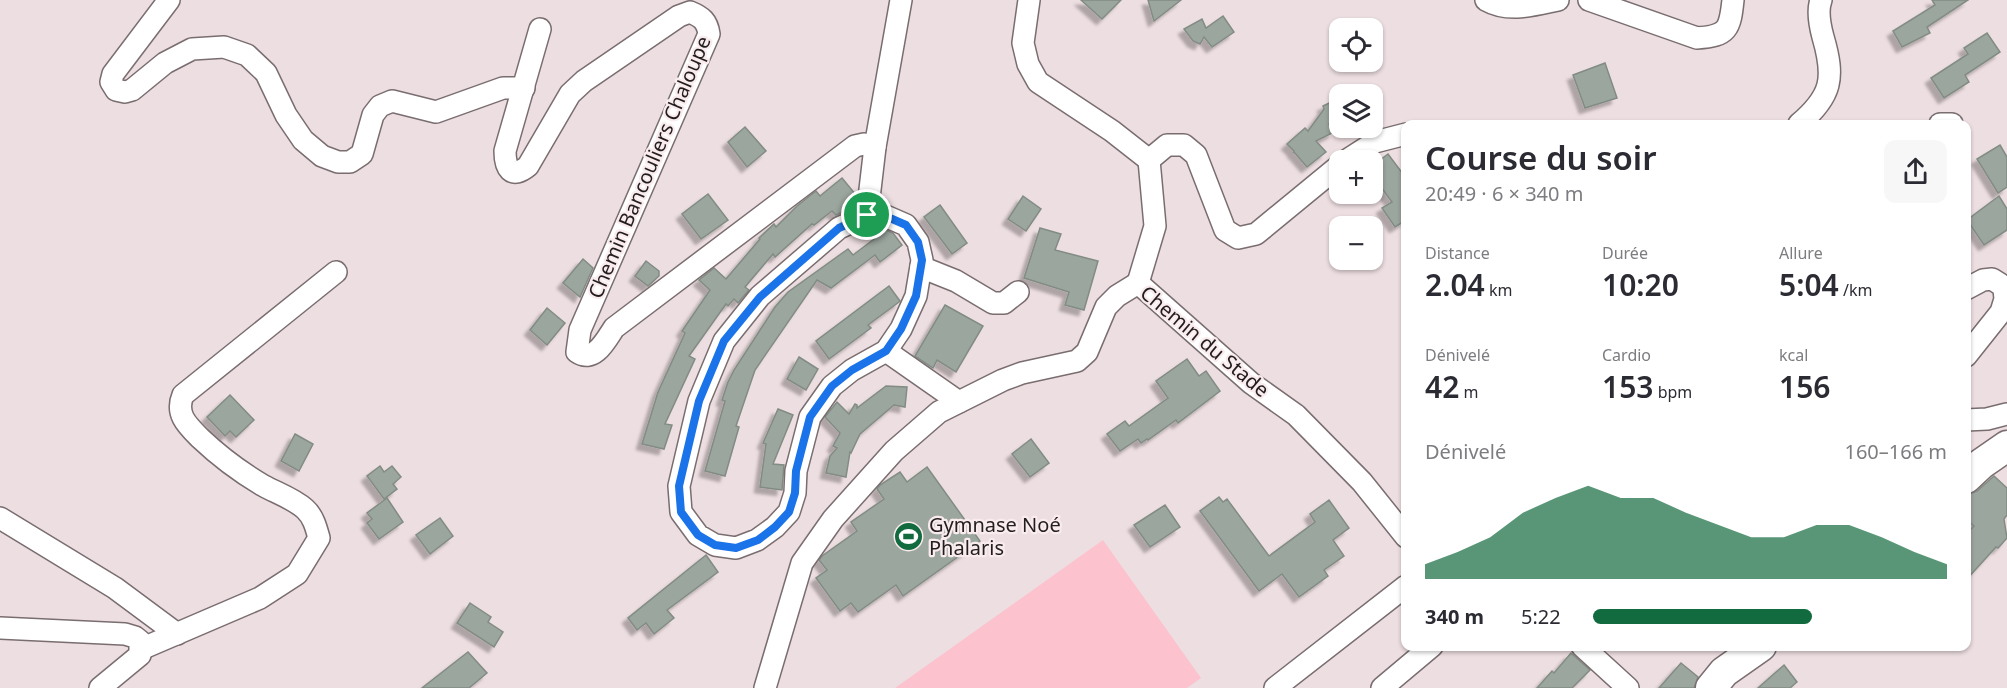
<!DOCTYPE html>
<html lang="fr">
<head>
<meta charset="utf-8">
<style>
  body { margin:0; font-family:"Noto Sans",sans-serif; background:#f7f7f7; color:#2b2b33; height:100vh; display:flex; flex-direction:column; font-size:22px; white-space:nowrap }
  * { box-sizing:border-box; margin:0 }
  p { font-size:20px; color:#7c7c81 }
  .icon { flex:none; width:33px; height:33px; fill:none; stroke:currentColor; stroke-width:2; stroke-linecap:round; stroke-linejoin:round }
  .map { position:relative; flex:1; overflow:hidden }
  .sheet { position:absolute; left:1401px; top:120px; width:570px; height:531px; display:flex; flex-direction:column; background:#fff; border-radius:12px; box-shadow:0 2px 4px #0004 }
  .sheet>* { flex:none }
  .tools { position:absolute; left:1329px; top:18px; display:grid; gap:12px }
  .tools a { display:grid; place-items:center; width:54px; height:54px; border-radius:12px; background:#fff; box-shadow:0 2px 4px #0004; font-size:30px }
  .pin { position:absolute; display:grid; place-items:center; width:51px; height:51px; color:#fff; margin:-26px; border:3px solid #fff; border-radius:50%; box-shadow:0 2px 6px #0007 }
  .round { display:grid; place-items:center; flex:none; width:63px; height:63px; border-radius:12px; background:#f7f7f7 }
  .headline { display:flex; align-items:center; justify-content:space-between; height:102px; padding:0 24px }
  h1 { font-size:33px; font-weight:600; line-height:45px }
  .figures { display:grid; grid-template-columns:repeat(3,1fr); gap:9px; height:102px; padding:6px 24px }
  .figures div { display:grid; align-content:center }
  .figures b { font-size:30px; font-weight:600 }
  .figures small { font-size:16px; font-weight:400 }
  .figures p { font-size:16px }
  .chart { height:168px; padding:12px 24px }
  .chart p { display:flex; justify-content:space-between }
  .chart svg { width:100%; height:108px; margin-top:6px; fill:#126b3e; opacity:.7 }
  ul { padding:0 24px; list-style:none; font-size:20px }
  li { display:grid; grid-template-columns:96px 72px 1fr; align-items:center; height:45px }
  li i { height:15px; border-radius:8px; background:#126b3e }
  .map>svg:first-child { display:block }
</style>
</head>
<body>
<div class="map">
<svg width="2007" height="688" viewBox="0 0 2007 688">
  <defs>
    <filter id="shadow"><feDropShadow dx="-5.5" dy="5.5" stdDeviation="1.5" flood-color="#0004"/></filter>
  </defs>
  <rect width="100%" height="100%" fill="#eddee1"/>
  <!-- green -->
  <path fill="#fcc3ce" d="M1103 540 1201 678 1187 688H895Z"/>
  <!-- building -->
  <g fill="#9ba69e" stroke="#828c85" stroke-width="1.5" filter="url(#shadow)">
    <path d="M1081 0H1121L1102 19Z"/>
    <path d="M1148 0H1181L1154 21Z"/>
    <path d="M1932 0H1968L1927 27 1930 33 1902 47 1893 31 1935 5Z"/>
    <path d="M1223 16 1234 32 1212 47 1204 37 1200 44 1193 41 1184 29 1202 19 1206 28Z"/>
    <path d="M1987 33 2000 52 1965 75 1969 82 1944 98 1931 78 1968 54 1964 48Z"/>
    <path d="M1605 63 1617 98 1585 108 1573 75Z"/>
    <path d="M1340 98V119L1329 124 1334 132 1316 141 1326 152 1307 167 1294 152 1293 153 1294 151 1287 144 1305 128 1308 131 1324 109 1323 106Z"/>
    <path d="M745 127 766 151 747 167 728 142Z"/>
    <path d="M2000 145 2007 157V187L1998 193 1977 159Z"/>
    <path d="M1388 154 1406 178V220L1395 227 1382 208 1392 202 1372 175V166Z"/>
    <path d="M842 178 856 195 855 206 836 215 832 211 814 225 812 224 775 257 773 254 745 287 749 290 738 303 734 299 728 306 726 304 689 356 695 359 665 424 672 425 664 449 642 444 658 392 685 333 682 331 710 290 699 280 714 268 726 279 760 239 759 238 774 224 776 227 797 206 816 191 820 196Z"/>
    <path d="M708 194 728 220 701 239 682 214Z"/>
    <path d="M1023 196 1041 209 1026 231 1008 219Z"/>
    <path d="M1999 196 2007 209V230L1984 245 1967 220Z"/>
    <path d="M940 205 967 243 952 254 924 217Z"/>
    <path d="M1040 228 1061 234 1055 250 1098 261 1084 310 1065 305 1069 292 1024 278Z"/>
    <path d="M886 230 893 233 902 245 880 262 875 255 831 288 817 280 755 370 736 426 739 427 725 476 705 471 725 401 722 400 728 382 734 370 775 307 788 292 848 249 853 255Z"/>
    <path d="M583 259 593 268 580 297 563 283Z"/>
    <path d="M646 261 659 271V276L648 286 635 276Z"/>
    <path d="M889 286 900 301 899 302 868 325 871 328 829 359 816 341Z"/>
    <path d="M945 305 983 326 956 372 937 360 933 368 915 356Z"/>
    <path d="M547 308 565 323 547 345 530 330Z"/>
    <path d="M799 357 818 369 806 390 787 379Z"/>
    <path d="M1187 359 1199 376 1206 371 1220 391 1178 423 1176 420 1148 440 1147 439 1141 443 1138 439 1120 451 1107 434 1125 421 1129 426 1168 398 1156 381Z"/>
    <path d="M886 386 907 387 905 407 894 405 860 434 851 453 850 452 846 477 826 473 830 456 837 448 833 446 840 433 825 417 837 402 849 414 855 404 857 405V408Z"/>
    <path d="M230 395 254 420 236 437 230 431 225 436 207 417Z"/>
    <path d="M778 409 793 415 773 464 784 465 782 490 760 487 766 444 763 443Z"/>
    <path d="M295 434 313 444 299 471 281 461Z"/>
    <path d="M1031 439 1049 463 1030 477 1012 454Z"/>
    <path d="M380 466 384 472 392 466 401 477 393 484 397 489 384 499 367 476Z"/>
    <path d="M927 467 980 541 903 596 896 585 858 612 851 603 840 611 816 578 827 570 819 560 822 556 857 531 851 522 884 499 877 489 880 485 900 472 907 482Z"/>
    <path d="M1994 476 2007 488V515L2004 519 2007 538 1998 548 1996 547 1966 580V534L1974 526 1966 519V495L1977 491Z"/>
    <path d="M1219 497 1223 502 1227 499 1269 556 1315 522 1310 514 1329 500 1349 528 1333 540 1344 556 1324 570 1328 576 1299 597 1282 574 1259 591 1200 511Z"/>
    <path d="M387 498 403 522 379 539 367 523 372 519 367 513Z"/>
    <path d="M1165 505 1180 527 1150 547 1134 525Z"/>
    <path d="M440 518 453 536 430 554 416 535Z"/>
    <path d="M706 555 718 572 667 610 674 618 654 634 646 623 637 630 628 618Z"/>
    <path d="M470 603 491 617 488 622 503 632 494 647 457 623Z"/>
    <path d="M468 652 487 673 469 688H422Z"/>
    <path d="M1571 653 1590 670 1572 688H1537L1552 671 1554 673Z"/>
    <path d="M1681 663 1698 677 1694 688H1659Z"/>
    <path d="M1784 665 1797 682 1790 688H1758Z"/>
  </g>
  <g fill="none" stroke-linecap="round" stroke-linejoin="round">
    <defs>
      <g id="street">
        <path d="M169 0 113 74 111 82 116 90 125 92 132 90 165 63 192 49 224 47 247 55 266 73 286 115 303 140 322 156 338 162H350L362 154 373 115 380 106 392 101 436 112 503 88H524"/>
        <path d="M1029 0 1023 43 1028 64 1038 82 1112 131 1149 160"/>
        <path d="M1486 0C1509 13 1534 5 1558 0"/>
        <path d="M1589 0 1697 38C1728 36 1730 29 1733 0"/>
        <path d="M540 29 505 151C505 168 511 180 528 166L570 94 584 81 679 16 690 12C702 17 707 21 709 34L580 330 577 352C594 364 606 340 614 328L855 146 864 144 875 147 867 215"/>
        <path d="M1799 124C1832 96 1835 78 1823 37 1820 26 1817 11 1821 0"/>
        <path d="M1940 124H1952"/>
        <path d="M875 147 901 0"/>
        <path d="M1347 160 1375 142 1406 134"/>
        <path d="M867 215H883L906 225 918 242 922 260 916 296 901 329 886 351 852 370 832 386 810 417 796 471 795 493 789 512 775 527 757 540 736 548 715 545 698 535 681 512 679 486 699 401 724 341 760 296 839 228Z"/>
        <path d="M921 267 956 281 993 303H1004L1018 292"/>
        <path d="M1138 283 1155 226 1149 160 1167 145H1184L1196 155 1225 230 1238 238 1256 234 1340 165"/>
        <path d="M1138 283 1251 383 1296 415 1362 482 1406 537"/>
        <path d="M1966 289 1983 280 1992 279 2000 284 2004 289 2005 299 2001 312 1966 356"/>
        <path d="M886 351 959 402"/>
        <path d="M1966 420 1987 419 2007 414"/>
        <path d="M0 518 115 588 177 634"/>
        <path d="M0 628 125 634 135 637 140 641V655L100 688"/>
        <path d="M1582 646 1628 688"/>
        <path d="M141 649 260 598 297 574 319 538C316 527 313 516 305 509 294 499 277 493 264 486 240 472 220 457 200 438 187 425 175 414 183 395L336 272"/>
        <path d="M765 688 802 563 833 519 894 451 939 412 1003 380 1022 373 1077 361 1087 352 1106 307 1117 296 1138 283"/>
        <path d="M1275 688 1406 586"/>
        <path d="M1382 688 1432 646"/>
      </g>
      <g id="secondary">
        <path d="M1966 478 1981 464 2007 446"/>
        <path d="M1711 688 1724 672 1761 646"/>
      </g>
    </defs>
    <!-- street casing -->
    <use href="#street" stroke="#796d6f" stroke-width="24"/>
    <!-- secondary casing -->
    <use href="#secondary" stroke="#796d6f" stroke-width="33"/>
    <!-- street -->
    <use href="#street" stroke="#fff" stroke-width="21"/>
    <!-- secondary -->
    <use href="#secondary" stroke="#fff" stroke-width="30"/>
  </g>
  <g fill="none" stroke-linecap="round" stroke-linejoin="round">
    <defs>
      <path id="route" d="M867 215H883L906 225 918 242 922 260 916 296 901 329 886 351 852 370 832 386 810 417 796 471 795 493 789 512 775 527 758 540 736 548 715 545 698 535 681 512 679 486 699 401 724 341 760 297 839 228Z"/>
    </defs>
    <!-- route casing -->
    <use href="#route" stroke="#fff" stroke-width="12"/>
    <!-- route -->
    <use href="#route" stroke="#1a73e8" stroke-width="8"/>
  </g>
  <!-- icons -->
  <defs>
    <symbol id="stadium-disc" viewBox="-11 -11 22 22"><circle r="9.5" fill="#126b3e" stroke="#faecee"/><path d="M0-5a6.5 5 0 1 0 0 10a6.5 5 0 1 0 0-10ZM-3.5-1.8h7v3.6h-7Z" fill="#fff"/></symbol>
  </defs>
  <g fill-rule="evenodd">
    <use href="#stadium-disc" x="892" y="520" width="33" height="33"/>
  </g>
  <g text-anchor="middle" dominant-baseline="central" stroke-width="4.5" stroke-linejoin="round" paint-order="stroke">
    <!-- street labels -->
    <g font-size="20" fill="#221d1e" stroke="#faecee">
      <text transform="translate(649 167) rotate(-67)">Chemin Bancouliers Chaloupe</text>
      <text transform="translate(1205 341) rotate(40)">Chemin du Stade</text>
    </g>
    <!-- poi labels -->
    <g font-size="20" fill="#221d1e" stroke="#faecee" text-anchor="start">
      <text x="929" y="524">Gymnase Noé<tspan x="929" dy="23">Phalaris</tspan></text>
    </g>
  </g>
</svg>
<div class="tools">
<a><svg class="icon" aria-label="locate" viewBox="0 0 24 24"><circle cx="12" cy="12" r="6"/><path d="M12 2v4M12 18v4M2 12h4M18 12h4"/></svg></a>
<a><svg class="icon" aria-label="layers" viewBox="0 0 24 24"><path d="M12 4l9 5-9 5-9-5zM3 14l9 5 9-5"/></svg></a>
<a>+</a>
<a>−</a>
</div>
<div class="pin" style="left:867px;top:215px;background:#1e9e55"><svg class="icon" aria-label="arrive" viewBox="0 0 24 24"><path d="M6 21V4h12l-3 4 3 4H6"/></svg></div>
<section class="sheet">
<div class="headline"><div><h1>Course du soir</h1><p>20:49 · 6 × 340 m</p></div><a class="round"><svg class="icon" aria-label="share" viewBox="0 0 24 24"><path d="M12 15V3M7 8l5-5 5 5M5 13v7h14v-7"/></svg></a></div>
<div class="figures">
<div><p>Distance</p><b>2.04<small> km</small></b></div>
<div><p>Durée</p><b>10:20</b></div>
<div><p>Allure</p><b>5:04<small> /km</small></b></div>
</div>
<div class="figures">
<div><p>Dénivelé</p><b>42<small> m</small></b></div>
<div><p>Cardio</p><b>153<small> bpm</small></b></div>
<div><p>kcal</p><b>156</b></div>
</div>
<div class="chart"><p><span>Dénivelé</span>160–166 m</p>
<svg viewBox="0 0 160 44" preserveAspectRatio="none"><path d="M0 44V38L10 33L20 27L30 17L40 11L50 6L60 11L70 11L80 17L90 22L100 27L110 27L120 22L130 22L140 27L150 33L160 38V44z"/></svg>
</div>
<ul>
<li><b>340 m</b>5:22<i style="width:62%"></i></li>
</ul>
</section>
</div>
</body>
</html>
